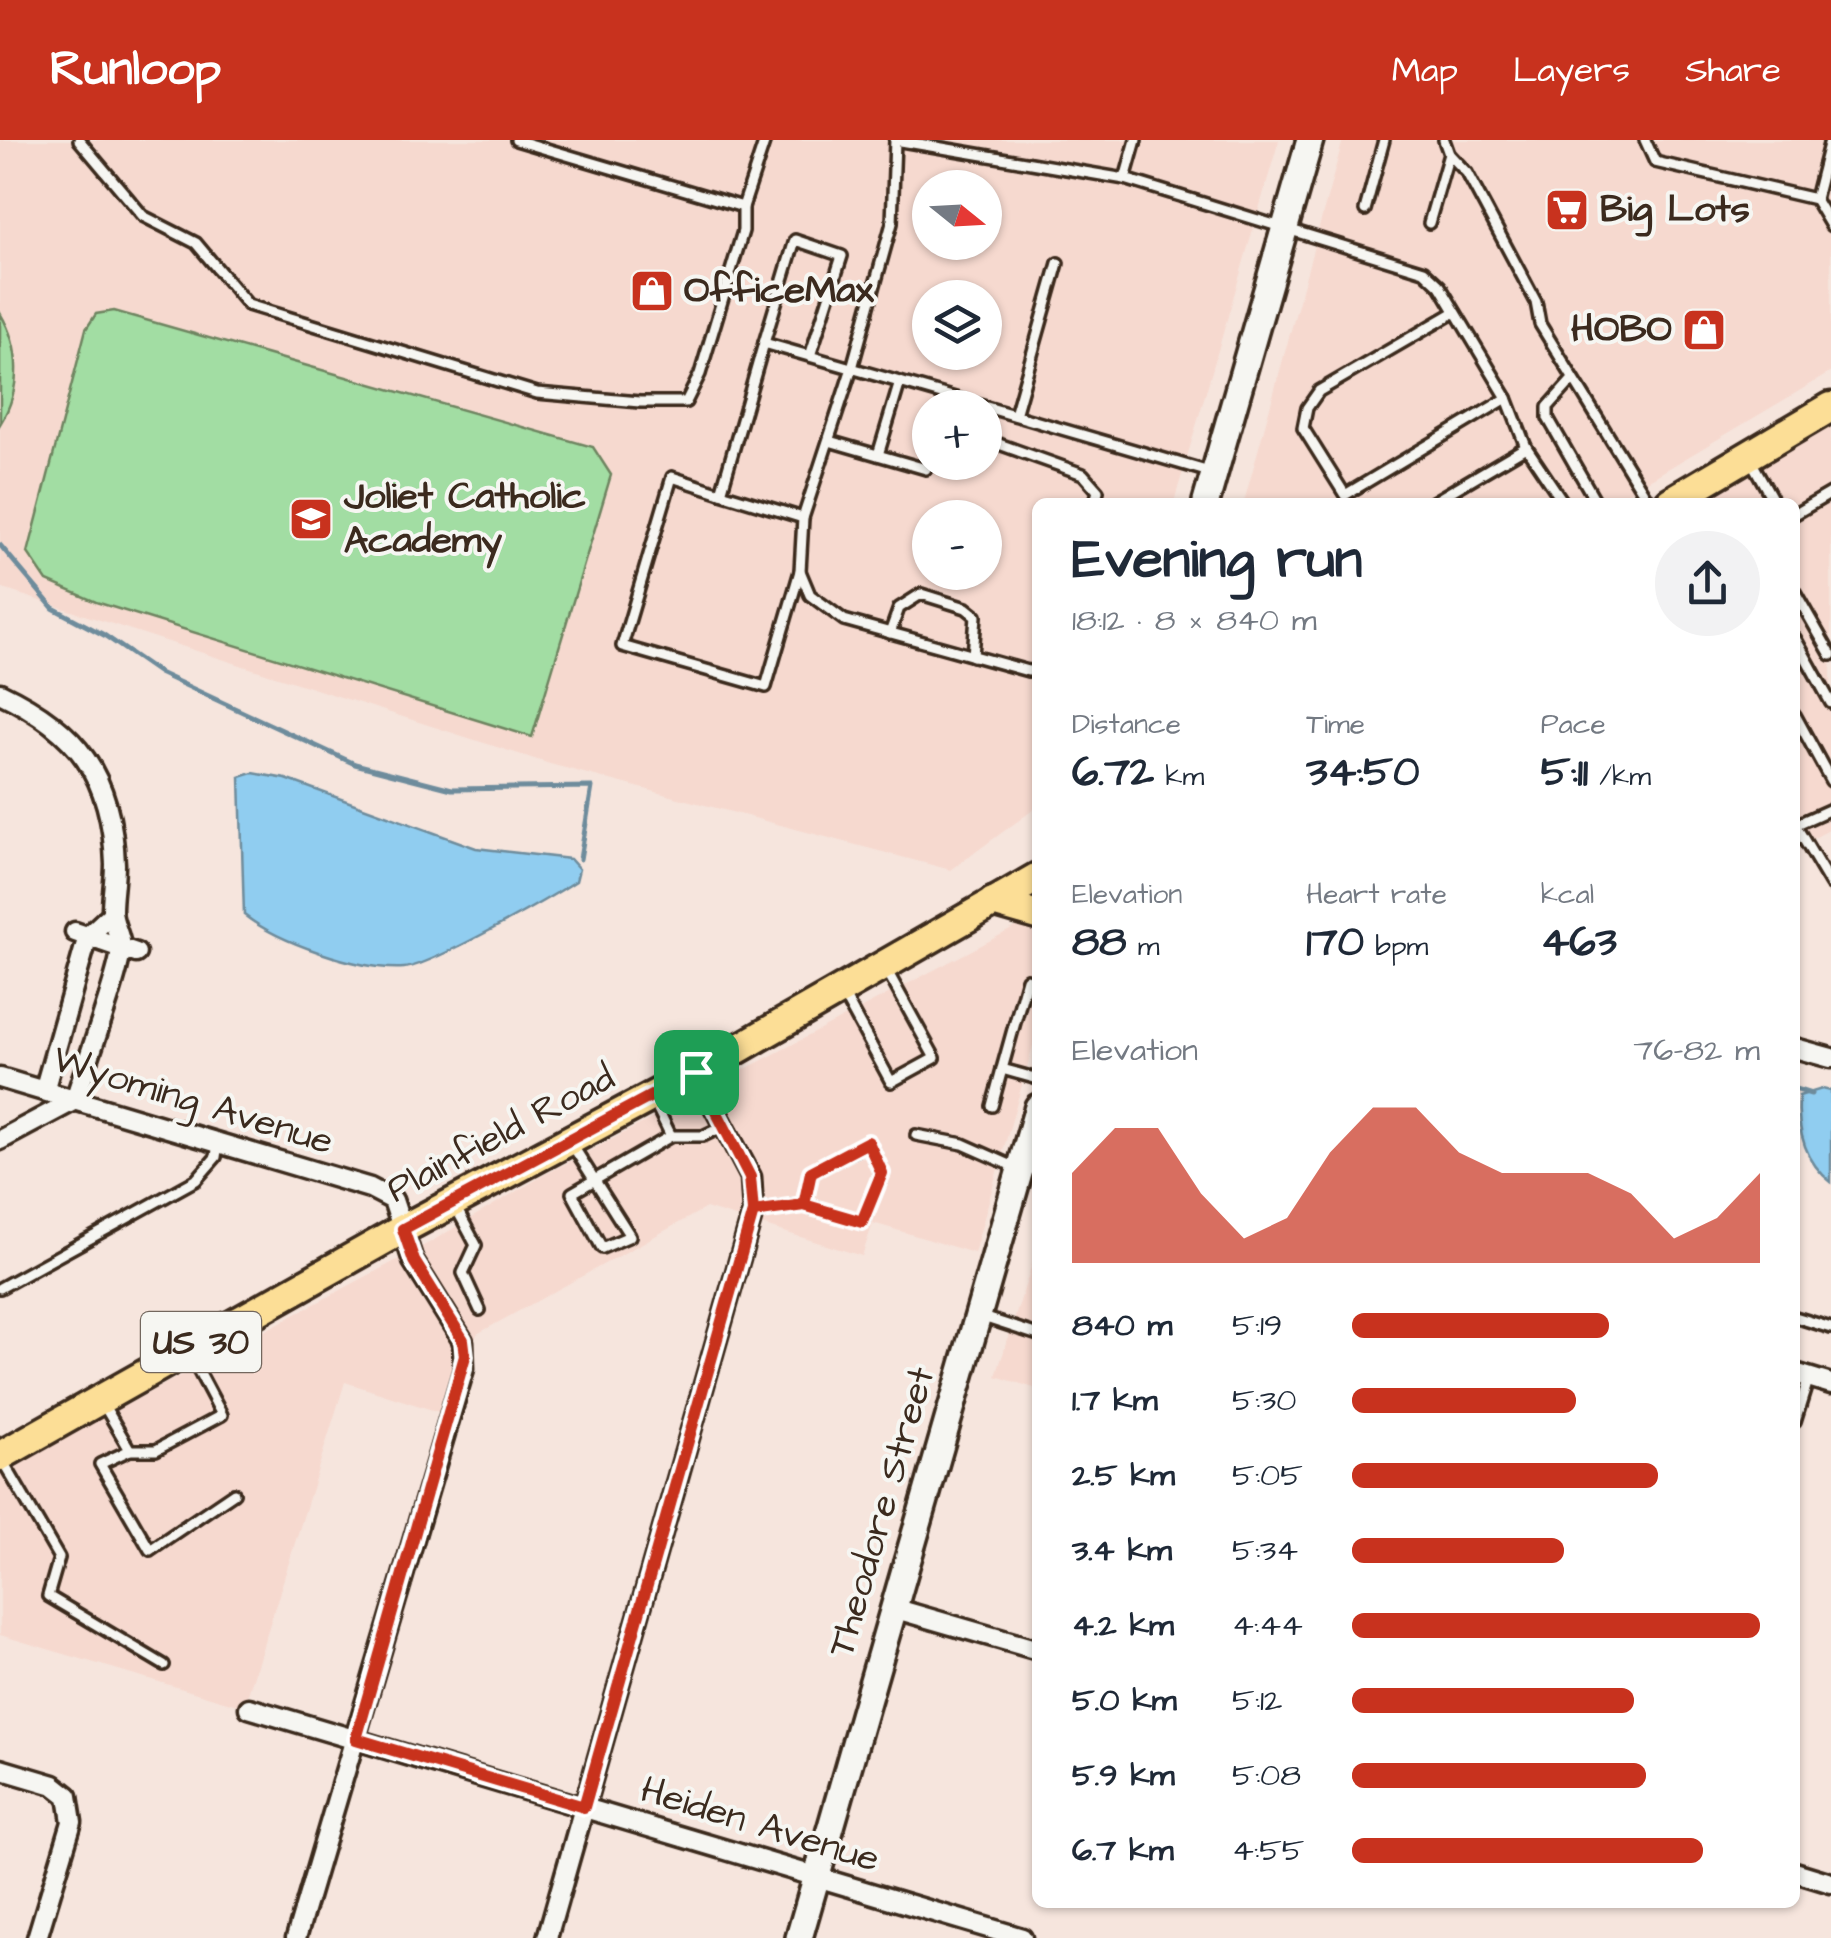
<!DOCTYPE html>
<html lang="en">
<head>
<meta charset="utf-8">
<style>
  body { margin:0; font-family:"Architects Daughter",sans-serif; background:#f2f2f3; color:#1f2937; height:100vh; display:flex; flex-direction:column; font-size:38px; white-space:nowrap }
  * { box-sizing:border-box; margin:0 }
  p { font-size:32px; color:#747a83 }
  .icon { flex:none; width:55px; height:55px; fill:none; stroke:currentColor; stroke-width:2; stroke-linecap:round; stroke-linejoin:round }
  .map { position:relative; flex:1; overflow:hidden }
  .drawer { position:absolute; left:1032px; top:358px; width:768px; height:1410px; display:flex; flex-direction:column; background:#fff; border-radius:15px; box-shadow:0 2px 8px #0004 }
  .drawer>* { flex:none }
  .needle { width:65px; rotate:108deg }
  .fabs { position:absolute; left:912px; top:30px; display:grid; gap:20px }
  .fabs a { display:grid; place-items:center; width:90px; height:90px; border-radius:50%; background:#fff; box-shadow:0 2px 8px #0004; font-size:50px }
  .pin { position:absolute; display:grid; place-items:center; width:85px; height:85px; color:#fff; margin:-42px; border-radius:20px; box-shadow:0 5px 15px #0006 }
  .round { display:grid; place-items:center; flex:none; width:105px; height:105px; border-radius:52px; background:#f2f2f3 }
  .head { display:flex; align-items:center; justify-content:space-between; height:170px; padding:0 40px }
  h1 { font-size:55px; font-weight:700; line-height:75px }
  .stats { display:grid; grid-template-columns:repeat(3,1fr); gap:15px; height:170px; padding:10px 40px }
  .stats div { display:grid; align-content:center }
  .stats b { font-size:42px; font-weight:700 }
  .stats small { font-size:28px; font-weight:400 }
  .stats p { font-size:28px }
  .chart { height:280px; padding:20px 40px }
  .chart p { display:flex; justify-content:space-between }
  .chart svg { width:100%; height:180px; margin-top:10px; fill:#c8321e; opacity:.7 }
  ul { padding:0 40px; list-style:none; font-size:32px }
  li { display:grid; grid-template-columns:160px 120px 1fr; align-items:center; height:75px }
  li i { height:25px; border-radius:12px; background:#c8321e }
  header { display:flex; align-items:center; gap:60px; box-sizing:border-box; height:140px; padding:0 50px; background:#c8321e; color:#fff }
  header strong { font-size:48px }
  nav { display:flex; gap:55px; margin-inline-start:auto; font-size:35px }
  .map>svg:first-child { display:block }
</style>
</head>
<body>
<header>
<strong>Runloop</strong>
<nav><a>Map</a><a>Layers</a><a>Share</a></nav>
</header>
<div class="map">
<svg width="1831" height="1798" viewBox="0 0 1831 1798">
  <rect width="100%" height="100%" fill="#f6e5dd"/>
  <filter id="ink" filterUnits="userSpaceOnUse"><feTurbulence type="fractalNoise" baseFrequency=".01" numOctaves="2"/><feDisplacementMap in="SourceGraphic" scale="20" xChannelSelector="R" yChannelSelector="G"/><feConvolveMatrix kernelMatrix="1 2 1 2 8 2 1 2 1" color-interpolation-filters="sRGB"/></filter>
  <g filter="url(#ink)">
    <!-- built -->
    <g fill="#f6d9cf" fill-rule="evenodd">
      <path d="M0 0H1279L1174 362H1038L1037 667 951 730 550 624 0 448ZM930 48H985V102H930ZM930 158H985V212H930ZM930 268H985V322H930ZM930 378H985V432H930Z"/>
      <path d="M1343 0H1831V232L1612 362H1244Z"/>
      <path d="M1831 274V689L1795 708V362H1681Z"/>
      <path d="M1031 779 1037 781V892L974 1113 873 1083 862 1116 706 1068 477 1194 442 1273 345 1242 244 1567 0 1495V1332L427 1104 546 1034Z"/>
      <path d="M1037 1109V1249L996 1236Z"/>
    </g>
    <!-- green -->
    <g fill="#a2dda3" stroke="#6e8460" stroke-width="2.5">
      <path d="M114 171 593 307 611 335 532 597 96 462 47 441 28 413 86 189 96 174Z"/>
      <path d="M0 173C21 208 22 249 0 284Z"/>
    </g>
    <!-- water -->
    <g fill="#90cdf0" stroke="#6e8c9c" stroke-width="2.5">
      <path d="M253 633 286 639 476 708 570 719 579 729 576 741C548 759 431 826 404 828 360 831 278 802 244 775L240 637Z"/>
      <path d="M1822 949 1831 951V1042C1804 1021 1797 988 1799 956Z"/>
    </g>
    <g fill="none" stroke-linecap="round" stroke-linejoin="round">
      <!-- stream -->
      <g stroke="#6e8c9c" stroke-width="5">
        <path d="M0 405 53 468 104 495 159 533 355 624 452 649 592 647 580 719"/>
        <path d="M1795 949 1811 954"/>
      </g>
      <defs>
        <g id="service">
          <path d="M79 0 143 76 196 103 248 165 537 253 640 262H686L700 234 743 91V67"/>
          <path d="M516 0 743 67 765 0"/>
          <path d="M895 0 892 83 852 228 803 378 800 431 766 547 622 506 672 337 721 353 764 203C914 246 1063 289 1213 333"/>
          <path d="M895 0 1125 39 1424 131 1440 146 1507 258 1526 307"/>
          <path d="M1645 0 1655 22 1815 59 1830 0"/>
          <path d="M1449 14 1467 33 1536 162 1540 184 1649 362"/>
          <path d="M1125 39 1136 0"/>
          <path d="M1815 59 1831 86"/>
          <path d="M1365 70 1384 0"/>
          <path d="M1429 83 1449 14 1444 0"/>
          <path d="M1455 172 1319 251 1307 268 1303 288 1345 355 1507 258"/>
          <path d="M764 203 795 100 842 116 810 216"/>
          <path d="M1573 239 1548 267V278L1596 362"/>
          <path d="M1015 275 1058 123"/>
          <path d="M985 299 1083 334 1098 351 1095 362"/>
          <path d="M829 301 926 329 930 314"/>
          <path d="M878 315 900 242"/>
          <path d="M1750 319 1774 362"/>
          <path d="M721 353 803 378"/>
          <path d="M1433 362 1526 307 1563 362"/>
          <path d="M1795 374 1831 353"/>
          <path d="M800 431 810 455 844 480 1028 531 1038 530"/>
          <path d="M1795 452 1831 515"/>
          <path d="M890 493 899 468 921 454 966 468 976 476 973 516"/>
          <path d="M1795 498 1831 563"/>
          <path d="M1795 575 1831 641"/>
          <path d="M1795 685 1831 669"/>
          <path d="M1797 688 1831 745"/>
          <path d="M842 852 891 942 935 918 886 829"/>
          <path d="M1002 929 1027 839"/>
          <path d="M992 966 1002 929 1038 939"/>
          <path d="M916 995 963 1004 1017 1028"/>
          <path d="M671 996H703L724 986"/>
          <path d="M571 1003 630 1096 602 1108 572 1053 671 996 653 959"/>
          <path d="M454 1064 476 1105 463 1133 480 1170"/>
          <path d="M753 1072 804 1065 862 1082 882 1033 868 1003 811 1032 804 1065"/>
          <path d="M0 1148 196 1040 216 1017 218 1003"/>
          <path d="M980 1176 1038 1195"/>
          <path d="M1795 1177 1831 1188"/>
          <path d="M102 1262 130 1310 100 1324 150 1410 234 1353"/>
          <path d="M1795 1282 1809 1237"/>
          <path d="M130 1310H156L222 1275 189 1213"/>
          <path d="M1 1318 59 1418 48 1456 164 1525"/>
        </g>
        <g id="minor">
          <path d="M0 553C78 590 112 636 115 724 115 740 112 755 112 770 112 783 120 794 121 807 122 828 83 932 75 960L0 1000"/>
          <path d="M75 792 136 813"/>
          <path d="M1795 908 1831 918"/>
          <path d="M0 938 370 1048 393 1060 413 1121 463 1201 464 1229 296 1798"/>
          <path d="M44 951 88 796 112 774"/>
          <path d="M1795 1233 1831 1244"/>
          <path d="M893 1468 1038 1510"/>
          <path d="M249 1568 1022 1798"/>
          <path d="M0 1629 54 1645 68 1656 72 1682 37 1798"/>
          <path d="M1795 1732 1831 1743"/>
          <path d="M547 1798 753 1072 751 1037 696 933"/>
        </g>
        <g id="secondary">
          <path d="M1206 362 1310 0"/>
          <path d="M799 1798 1038 967"/>
        </g>
        <g id="primary">
          <path d="M1670 362 1831 267"/>
          <path d="M993 762 1038 775"/>
          <path d="M0 1316 403 1089 696 933 1038 737"/>
        </g>
      </defs>
      <!-- service casing -->
      <use href="#service" stroke="#3b2a1e" stroke-width="16"/>
      <!-- minor casing -->
      <use href="#minor" stroke="#3b2a1e" stroke-width="25"/>
      <!-- secondary casing -->
      <use href="#secondary" stroke="#3b2a1e" stroke-width="32"/>
      <!-- primary casing -->
      <use href="#primary" stroke="#3b2a1e" stroke-width="35"/>
      <!-- service -->
      <use href="#service" stroke="#f6f6f2" stroke-width="9"/>
      <!-- minor -->
      <use href="#minor" stroke="#f6f6f2" stroke-width="18"/>
      <!-- secondary -->
      <use href="#secondary" stroke="#f6f6f2" stroke-width="25"/>
      <!-- primary -->
      <use href="#primary" stroke="#fcde96" stroke-width="28"/>
    </g>
  </g>
  <g fill="none" stroke-linecap="round" stroke-linejoin="round" filter="url(#ink)">
    <defs>
      <path id="route" d="M696 932 403 1089 414 1121 463 1200 465 1216 356 1599 584 1667 753 1072 804 1065 862 1082 882 1033 868 1002 811 1032 804 1065 753 1072 750 1037 696 932"/>
    </defs>
    <!-- route casing -->
    <use href="#route" stroke="#fff" stroke-width="20"/>
    <!-- route -->
    <use href="#route" stroke="#c8321e" stroke-width="12"/>
  </g>
  <!-- icons -->
  <defs>
    <symbol id="supermarket-square" viewBox="-11 -11 22 22"><rect x="-9" y="-9" width="18" height="18" rx="4" fill="#c8321e" stroke="#f6f6f2"/><path d="M-6-5.5h2.5l.6 2H6L4.5 2H-2.5L-4.4-4H-6ZM-1.5 3.2a1.3 1.3 0 1 0 .1 0ZM3 3.2a1.3 1.3 0 1 0 .1 0Z" fill="#fff"/></symbol>
    <symbol id="shop-square" viewBox="-11 -11 22 22"><rect x="-9" y="-9" width="18" height="18" rx="4" fill="#c8321e" stroke="#f6f6f2"/><path d="M-5-2.5h2.3a2.7 3.5 0 0 1 5.4 0H5L5.5 6h-11ZM-1.5-2.5h3a1.5 2.3 0 0 0-3 0Z" fill="#fff"/></symbol>
    <symbol id="school-square" viewBox="-11 -11 22 22"><rect x="-9" y="-9" width="18" height="18" rx="4" fill="#c8321e" stroke="#f6f6f2"/><path d="M0-5L7-2L0 1L-7-2ZM-4 1L0 2.5L4 1V4Q0 6-4 4Z" fill="#fff"/></symbol>
  </defs>
  <g fill-rule="evenodd">
    <use href="#supermarket-square" x="1542" y="45" width="50" height="50"/>
    <use href="#shop-square" x="627" y="126" width="50" height="50"/>
    <use href="#shop-square" x="1679" y="165" width="50" height="50"/>
    <use href="#school-square" x="286" y="354" width="50" height="50"/>
  </g>
  <g text-anchor="middle" dominant-baseline="central" stroke-width="8" stroke-linejoin="round" paint-order="stroke">
    <!-- shield labels -->
    <rect fill="#f6f6f2" stroke="#73675e" stroke-width="2.5" x="141" y="1172" width="120" height="60" rx="8"/>
    <g font-size="35" font-weight="bold" fill="#3b2a1e">
      <text x="201" y="1202">US 30</text>
    </g>
    <!-- poi labels -->
    <g font-size="38" font-weight="bold" fill="#3b2a1e" stroke="#f6f6f2" text-anchor="start">
      <text x="1600" y="70">Big Lots</text>
      <text x="684" y="151">OfficeMax</text>
      <text x="1672" y="190" text-anchor="end">HOBO</text>
      <text x="344" y="357">Joliet Catholic<tspan x="344" dy="44">Academy</tspan></text>
    </g>
    <!-- street labels -->
    <g font-size="38" fill="#3b2a1e" stroke="#f6f6f2">
      <text transform="translate(193 961) rotate(17)">Wyoming Avenue</text>
      <text transform="translate(501 994) rotate(-28)">Plainfield Road</text>
      <text transform="translate(882 1372) rotate(-74)">Theodore Street</text>
      <text transform="translate(760 1685) rotate(17)">Heiden Avenue</text>
    </g>
  </g>
</svg>
<div class="fabs">
<a><svg class="needle" viewBox="-14 -14 28 28"><path d="M0-13l5 13h-10z" fill="#e53935"/><path d="M0 13l5-13h-10z" fill="#747a83"/></svg></a>
<a><svg class="icon" aria-label="layers" viewBox="0 0 24 24"><path d="M12 4l9 5-9 5-9-5zM3 14l9 5 9-5"/></svg></a>
<a>+</a>
<a>−</a>
</div>
<div class="pin" style="left:696px;top:932px;background:#1e9e55"><svg class="icon" aria-label="arrive" viewBox="0 0 24 24"><path d="M6 21V4h12l-3 4 3 4H6"/></svg></div>
<section class="drawer">
<div class="head"><div><h1>Evening run</h1><p>18:12 · 8 × 840 m</p></div><a class="round"><svg class="icon" aria-label="share" viewBox="0 0 24 24"><path d="M12 15V3M7 8l5-5 5 5M5 13v7h14v-7"/></svg></a></div>
<div class="stats">
<div><p>Distance</p><b>6.72<small> km</small></b></div>
<div><p>Time</p><b>34:50</b></div>
<div><p>Pace</p><b>5:11<small> /km</small></b></div>
</div>
<div class="stats">
<div><p>Elevation</p><b>88<small> m</small></b></div>
<div><p>Heart rate</p><b>170<small> bpm</small></b></div>
<div><p>kcal</p><b>463</b></div>
</div>
<div class="chart"><p><span>Elevation</span>76–82 m</p>
<svg viewBox="0 0 160 44" preserveAspectRatio="none"><path d="M0 44V22L10 11L20 11L30 27L40 38L50 33L60 17L70 6L80 6L90 17L100 22L110 22L120 22L130 27L140 38L150 33L160 22V44z"/></svg>
</div>
<ul>
<li><b>840 m</b>5:19<i style="width:63%"></i></li>
<li><b>1.7 km</b>5:30<i style="width:55%"></i></li>
<li><b>2.5 km</b>5:05<i style="width:75%"></i></li>
<li><b>3.4 km</b>5:34<i style="width:52%"></i></li>
<li><b>4.2 km</b>4:44<i style="width:100%"></i></li>
<li><b>5.0 km</b>5:12<i style="width:69%"></i></li>
<li><b>5.9 km</b>5:08<i style="width:72%"></i></li>
<li><b>6.7 km</b>4:55<i style="width:86%"></i></li>
</ul>
</section>
</div>
</body>
</html>
